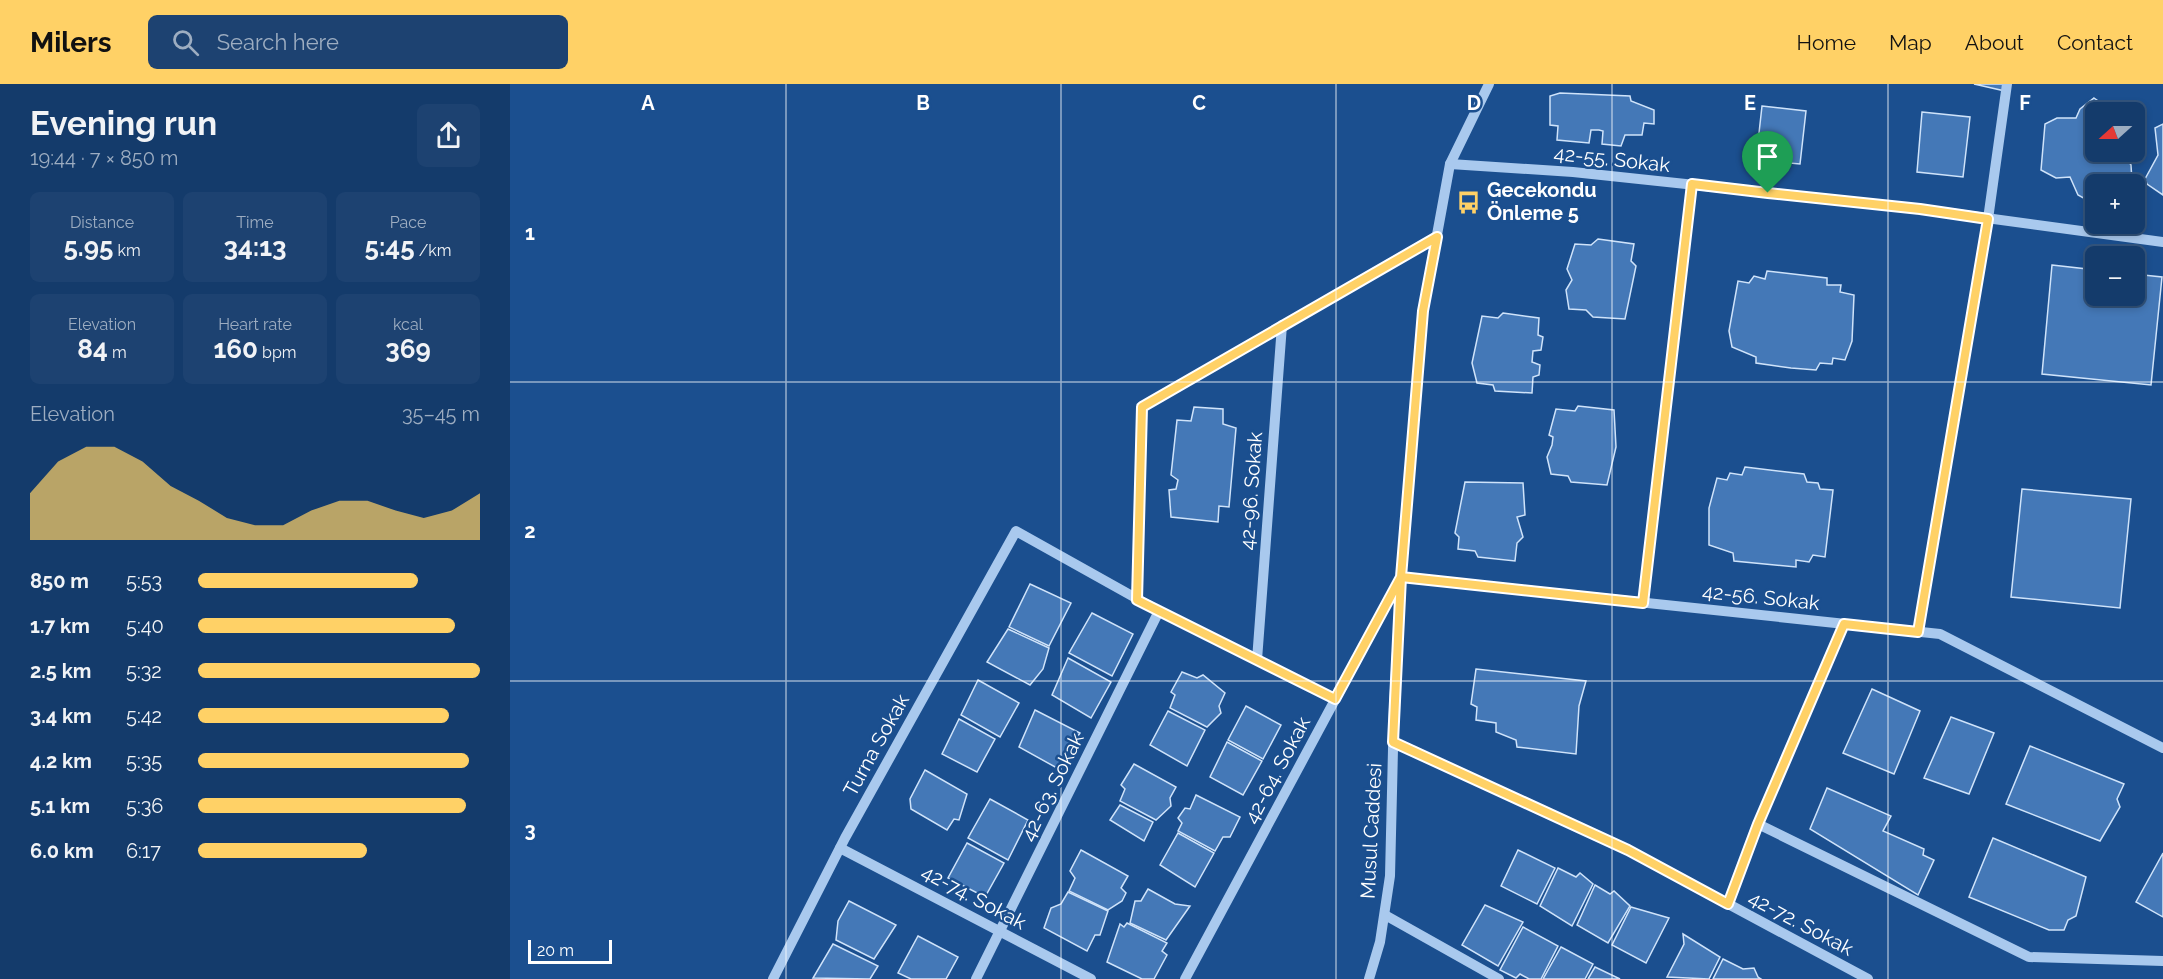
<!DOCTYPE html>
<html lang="en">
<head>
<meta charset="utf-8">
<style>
  body { margin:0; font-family:Raleway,sans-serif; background:#1d4271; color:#f1f3f6; height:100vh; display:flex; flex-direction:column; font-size:22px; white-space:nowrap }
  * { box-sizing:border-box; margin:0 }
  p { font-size:20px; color:#9dadc1 }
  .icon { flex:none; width:33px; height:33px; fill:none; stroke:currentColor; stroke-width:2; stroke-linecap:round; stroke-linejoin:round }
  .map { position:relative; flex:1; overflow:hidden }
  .details { display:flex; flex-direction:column; background:#143b6b; width:510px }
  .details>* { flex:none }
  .needle { width:39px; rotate:249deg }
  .fabs { position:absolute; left:1575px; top:18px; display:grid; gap:12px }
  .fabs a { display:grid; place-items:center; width:60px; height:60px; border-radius:9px; background:#143b6b; box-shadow:0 3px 9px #0003,0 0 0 2px #33557e; font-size:30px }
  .scale { position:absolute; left:18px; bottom:15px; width:84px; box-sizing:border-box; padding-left:6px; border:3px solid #fff; border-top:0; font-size:16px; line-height:21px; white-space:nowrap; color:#fff; -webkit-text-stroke:4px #1b4f8f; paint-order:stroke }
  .pin { position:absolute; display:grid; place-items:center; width:51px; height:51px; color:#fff; margin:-62px -26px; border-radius:50% 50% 50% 0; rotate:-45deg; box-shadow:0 0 6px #0007 }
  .pin .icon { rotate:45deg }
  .round { display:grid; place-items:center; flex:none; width:63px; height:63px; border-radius:9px; background:#1d4271 }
  .head { display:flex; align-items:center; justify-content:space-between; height:102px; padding:0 30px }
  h1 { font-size:33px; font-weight:700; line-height:45px }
  .metrics { display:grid; grid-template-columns:repeat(3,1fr); gap:9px; height:102px; padding:6px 30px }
  .metrics div { display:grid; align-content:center; border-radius:9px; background:#1d4271; text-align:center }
  .metrics b { font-size:26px; font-weight:700 }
  .metrics small { font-size:16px; font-weight:400 }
  .metrics p { font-size:16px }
  .chart { height:168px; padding:12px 30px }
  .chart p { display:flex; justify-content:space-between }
  .chart svg { width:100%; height:108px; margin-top:6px; fill:#ffd166; opacity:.7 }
  ul { padding:0 30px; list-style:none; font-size:20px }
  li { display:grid; grid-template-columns:96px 72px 1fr; align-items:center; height:45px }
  li i { height:15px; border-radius:8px; background:#ffd166 }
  header { display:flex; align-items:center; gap:36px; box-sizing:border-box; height:84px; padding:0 30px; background:#ffd166; color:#111 }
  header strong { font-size:28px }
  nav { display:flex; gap:33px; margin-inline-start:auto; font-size:21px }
  .search { width:420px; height:54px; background:#1d4271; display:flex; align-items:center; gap:15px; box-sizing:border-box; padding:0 21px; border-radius:9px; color:#9dadc1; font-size:22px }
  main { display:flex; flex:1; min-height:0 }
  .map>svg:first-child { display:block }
</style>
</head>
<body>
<header>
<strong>Milers</strong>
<div class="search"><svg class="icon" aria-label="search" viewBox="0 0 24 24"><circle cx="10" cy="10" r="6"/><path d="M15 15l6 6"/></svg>Search here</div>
<nav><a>Home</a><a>Map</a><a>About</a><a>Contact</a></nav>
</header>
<main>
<section class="details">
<div class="head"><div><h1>Evening run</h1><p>19:44 · 7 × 850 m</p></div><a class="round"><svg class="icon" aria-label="share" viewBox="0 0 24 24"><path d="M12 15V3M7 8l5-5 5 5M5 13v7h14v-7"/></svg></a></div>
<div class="metrics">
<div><p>Distance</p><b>5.95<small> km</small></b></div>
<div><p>Time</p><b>34:13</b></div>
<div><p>Pace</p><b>5:45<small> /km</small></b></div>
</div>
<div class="metrics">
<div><p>Elevation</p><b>84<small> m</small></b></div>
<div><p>Heart rate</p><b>160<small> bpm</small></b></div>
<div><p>kcal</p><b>369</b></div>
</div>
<div class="chart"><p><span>Elevation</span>35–45 m</p>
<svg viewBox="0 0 160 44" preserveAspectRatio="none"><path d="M0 44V25L10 12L20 6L30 6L40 12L50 22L60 28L70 35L80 38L90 38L100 32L110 28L120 28L130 32L140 35L150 32L160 25V44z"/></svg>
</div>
<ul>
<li><b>850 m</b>5:53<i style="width:78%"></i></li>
<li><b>1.7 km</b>5:40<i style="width:91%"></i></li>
<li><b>2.5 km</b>5:32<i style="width:100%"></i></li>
<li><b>3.4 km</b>5:42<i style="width:89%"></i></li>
<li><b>4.2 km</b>5:35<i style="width:96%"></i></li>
<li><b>5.1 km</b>5:36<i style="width:95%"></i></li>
<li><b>6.0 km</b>6:17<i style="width:60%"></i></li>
</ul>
</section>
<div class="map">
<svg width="1653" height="895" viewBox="0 0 1653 895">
  <rect width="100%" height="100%" fill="#1b4f8f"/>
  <!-- building -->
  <g fill="#4478b7" stroke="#cfe3fa" stroke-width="1.5">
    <path d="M1464 0H1495V7Z"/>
    <path d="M1050 9 1120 12 1121 17 1144 26V40L1134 39 1132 51H1115L1111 62 1092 60 1093 47 1089 46H1081L1079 59 1047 56 1048 42 1040 41V12Z"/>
    <path d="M1584 14 1604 28H1586V68H1614L1613 69 1621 81 1622 97 1617 100H1586V112L1577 116 1568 111 1560 93 1546 94 1531 86 1535 40 1547 34H1566L1570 25Z"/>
    <path d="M1252 22 1296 27 1290 80 1246 76Z"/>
    <path d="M1412 28 1460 33 1453 93 1407 88Z"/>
    <path d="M1653 40V111L1637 100 1635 95 1648 71 1645 44Z"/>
    <path d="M1088 155 1124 160 1121 177 1126 182 1115 235 1083 233 1076 226 1059 225 1056 206 1062 196 1057 185 1065 160 1081 161Z"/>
    <path d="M1542 181 1586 186V212H1624V190L1652 193 1641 301 1532 290Z"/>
    <path d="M1257 187 1317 194V201H1331L1330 208 1344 211 1342 257 1335 276 1323 274 1322 280 1310 279 1306 286 1281 284 1246 279V273L1222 263 1219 247 1228 197 1239 199 1244 192 1255 195Z"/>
    <path d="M993 229 1029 234 1028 251 1033 253 1031 266 1023 267 1022 278 1030 281 1029 291 1023 293 1022 309 985 307 983 301 967 299 962 279 972 232 988 234Z"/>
    <path d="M1068 322 1104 326 1106 363 1097 401 1061 398 1058 392 1041 390 1037 373 1042 361 1043 353 1039 351 1046 325 1065 327Z"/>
    <path d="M684 323 713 325V340L726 344 719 423 709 422 708 438 661 433 659 406 666 405 668 396 661 391 667 336 681 337Z"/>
    <path d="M1235 383 1294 390 1297 398 1308 399 1310 405 1323 406 1315 473 1303 471 1299 478 1286 476V483L1224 477 1223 469 1199 461V424L1207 394 1217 396 1220 389 1232 391Z"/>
    <path d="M955 398 1013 399 1015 431 1007 433 1013 453 1007 459 1005 477 968 473 965 467 948 465 949 453 945 449Z"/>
    <path d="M1512 405 1621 415 1610 524 1501 513Z"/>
    <path d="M520 500 561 519 539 562 499 543Z"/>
    <path d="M582 529 623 550 602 592 559 569Z"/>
    <path d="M498 545 539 564 533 585 520 601 477 578Z"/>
    <path d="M558 574 601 598 581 634 542 611Z"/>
    <path d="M966 585 1076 597 1069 622 1066 670 1007 663 1006 656 986 648V639L966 636 967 623 961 620Z"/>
    <path d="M672 588 687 594 693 591 715 609 709 622 711 629 697 643 660 624 665 611 661 608Z"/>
    <path d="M468 596 509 619 490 653 451 631Z"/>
    <path d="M1362 605 1410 627 1384 690 1333 669Z"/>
    <path d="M736 622 771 641 753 675 718 656Z"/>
    <path d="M525 626 570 649 547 684 509 663Z"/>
    <path d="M658 627 695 646 677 682 640 661Z"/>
    <path d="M1441 633 1484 649 1459 710 1414 694Z"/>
    <path d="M449 635 485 655 467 688 432 670Z"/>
    <path d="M717 658 752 677 733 711 700 693Z"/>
    <path d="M1520 662 1614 700 1607 715 1610 723 1590 757 1496 720Z"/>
    <path d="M624 680 666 703 660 714 661 722 646 736 610 717 615 705 611 701Z"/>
    <path d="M415 686 457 710 449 736 444 735 437 746 401 725 400 715Z"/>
    <path d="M1317 704 1381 732 1373 747 1414 765 1413 771 1424 776 1408 811 1300 745Z"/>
    <path d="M686 711 730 733 720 753H713L705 767 668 747 672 739 668 734 675 724 680 725Z"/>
    <path d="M480 715 518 736 498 776 458 754Z"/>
    <path d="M610 721 643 738 634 757 600 736Z"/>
    <path d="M668 749 704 769 685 803 650 781Z"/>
    <path d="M1483 754 1576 793 1566 832 1558 836 1554 846H1539L1459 813Z"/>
    <path d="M457 759 494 779 475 813 438 794Z"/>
    <path d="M571 766 618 792 611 804 616 809 612 817 598 826 559 807 565 794 560 787Z"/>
    <path d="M1008 766 1045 784 1027 820 991 802Z"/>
    <path d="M1653 769V833L1626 818Z"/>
    <path d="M1048 784 1066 793 1070 789 1083 800 1062 842 1030 822Z"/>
    <path d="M1085 801 1100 810 1104 807 1120 822 1098 859 1067 841Z"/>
    <path d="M638 805 665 820 680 822 656 856 620 839 625 817H631Z"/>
    <path d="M558 808 598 827 590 851H585L577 867 534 844 541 824 551 820Z"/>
    <path d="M339 817 386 841 364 875 326 856 328 837Z"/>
    <path d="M975 821 1013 838 988 882 952 861Z"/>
    <path d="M1121 823 1159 834 1136 879 1102 861Z"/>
    <path d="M617 839 657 859 652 867 657 871 644 895H632L597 878 610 840 614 843Z"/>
    <path d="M1013 843 1048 862 1031 895H1019L1010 890 1006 894 990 886Z"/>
    <path d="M1173 850 1210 873 1199 895 1157 893 1174 860Z"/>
    <path d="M408 852 448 873 436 895H401L388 889Z"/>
    <path d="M323 860 368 882 360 895 303 894Z"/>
    <path d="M1051 863 1083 880 1075 895H1033Z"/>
    <path d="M1213 875 1233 885 1244 884 1248 893 1251 895H1203Z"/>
    <path d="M1085 883 1110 895H1078Z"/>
  </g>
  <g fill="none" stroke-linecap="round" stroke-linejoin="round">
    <!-- minor -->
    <g stroke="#a9c9ee" stroke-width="10">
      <path d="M940 80 1063 88 1410 125 1653 158"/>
      <path d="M627 516 632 323 926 153"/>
      <path d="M1133 519 1182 100"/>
      <path d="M1408 548 1478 135 1497 0"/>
      <path d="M747 576 772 241"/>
      <path d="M883 658 1118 766 1358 895"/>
      <path d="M1248 740 1519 873 1653 877"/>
      <path d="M330 764 581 895"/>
      <path d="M1218 820 1248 740 1334 540"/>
      <path d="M875 831 989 895"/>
      <path d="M263 895 335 754 506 447 649 527 825 615"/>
      <path d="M466 895 649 527"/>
      <path d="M675 895 891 493 1430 550 1653 664"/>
      <path d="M859 895 870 858 880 792 884 623 891 493 913 227 940 80 979 0"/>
    </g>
  </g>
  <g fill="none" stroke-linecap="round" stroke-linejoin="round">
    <defs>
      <path id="route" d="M1258 109 1182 100 1133 519 891 493 913 227 927 153 632 323 627 516 825 615 891 493 883 658 1118 766 1218 820 1248 740 1334 540 1408 548 1478 135 1410 125 1258 109"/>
    </defs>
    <!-- route casing -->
    <use href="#route" stroke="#fff" stroke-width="12"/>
    <!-- route -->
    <use href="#route" stroke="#ffd166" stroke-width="8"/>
  </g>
  <!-- grid -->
  <path fill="none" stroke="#fff" stroke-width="1.5" stroke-opacity="0.55" d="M276 0V895M551 0V895M826 0V895M1102 0V895M1378 0V895M0 298H1653M0 597H1653"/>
  <!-- icons -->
  <defs>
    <symbol id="bus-bare" viewBox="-9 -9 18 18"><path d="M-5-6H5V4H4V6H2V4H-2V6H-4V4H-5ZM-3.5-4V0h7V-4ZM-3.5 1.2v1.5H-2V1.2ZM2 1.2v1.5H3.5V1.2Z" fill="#ffd166" stroke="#1b4f8f" stroke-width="2.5" paint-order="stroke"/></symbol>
  </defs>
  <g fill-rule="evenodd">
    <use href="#bus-bare" x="942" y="102" width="33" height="33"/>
  </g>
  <g text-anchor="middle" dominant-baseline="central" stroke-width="5" stroke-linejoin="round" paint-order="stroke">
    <!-- street labels -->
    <g font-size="20" fill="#fff" stroke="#1b4f8f">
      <text transform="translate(1102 75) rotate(6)">42-55. Sokak</text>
      <text transform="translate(741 407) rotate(-86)">42-96. Sokak</text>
      <text transform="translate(1251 513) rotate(6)">42-56. Sokak</text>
      <text transform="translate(366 661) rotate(-61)">Turna Sokak</text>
      <text transform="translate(767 686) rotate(-62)">42-64. Sokak</text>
      <text transform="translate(542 703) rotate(-64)">42-63. Sokak</text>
      <text transform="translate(861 747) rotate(-87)">Musul Caddesi</text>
      <text transform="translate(464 813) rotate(28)">42-74. Sokak</text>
      <text transform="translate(1291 839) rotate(28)">42-72. Sokak</text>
    </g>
    <!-- poi labels -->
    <g font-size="20" font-weight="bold" fill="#fff" stroke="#1b4f8f" text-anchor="start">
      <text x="977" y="106">Gecekondu<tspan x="977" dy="23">Önleme 5</tspan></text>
    </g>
  </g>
  <g font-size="20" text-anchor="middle" font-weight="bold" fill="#fff" stroke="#1b4f8f" stroke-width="5" stroke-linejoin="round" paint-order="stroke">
    <text x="138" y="26">A</text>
    <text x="413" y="26">B</text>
    <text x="689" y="26">C</text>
    <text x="964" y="26">D</text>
    <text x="1240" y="26">E</text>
    <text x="1515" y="26">F</text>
    <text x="20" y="156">1</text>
    <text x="20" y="454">2</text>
    <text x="20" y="753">3</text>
  </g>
</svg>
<div class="fabs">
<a><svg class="needle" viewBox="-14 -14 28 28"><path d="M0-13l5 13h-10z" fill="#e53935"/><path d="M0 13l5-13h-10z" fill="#9dadc1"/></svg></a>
<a>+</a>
<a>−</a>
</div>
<div class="scale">20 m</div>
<div class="pin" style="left:1258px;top:109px;background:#1e9e55"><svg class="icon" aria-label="arrive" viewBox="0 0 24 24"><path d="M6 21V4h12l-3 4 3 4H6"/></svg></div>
</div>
</main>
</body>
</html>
